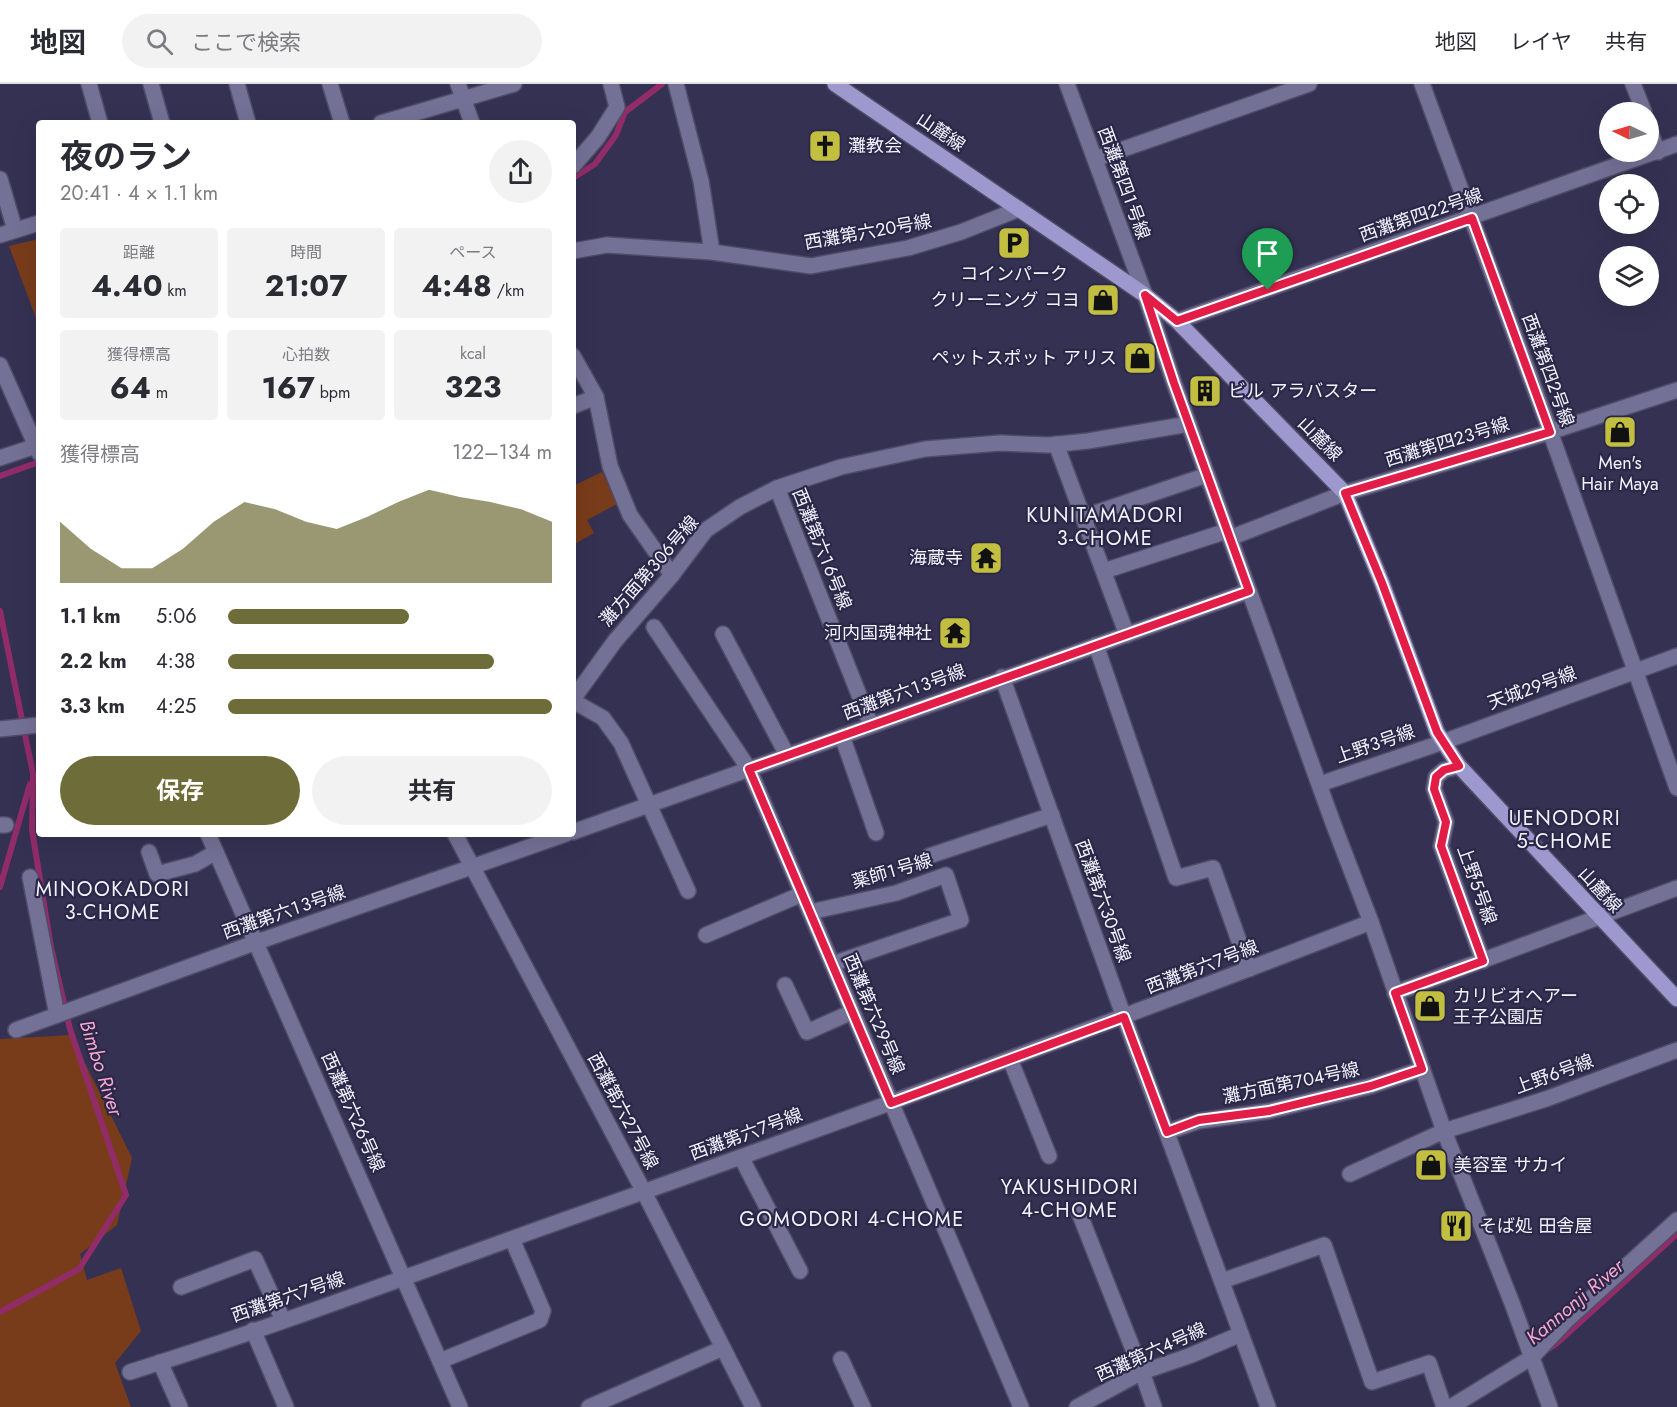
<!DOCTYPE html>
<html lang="ja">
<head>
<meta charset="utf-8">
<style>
  body { margin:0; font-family:Jost,"Noto Sans JP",sans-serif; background:#f2f2f3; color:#2b2b33; height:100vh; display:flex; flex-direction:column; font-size:22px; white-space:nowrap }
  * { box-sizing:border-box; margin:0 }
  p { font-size:20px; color:#7c7c81 }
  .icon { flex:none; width:33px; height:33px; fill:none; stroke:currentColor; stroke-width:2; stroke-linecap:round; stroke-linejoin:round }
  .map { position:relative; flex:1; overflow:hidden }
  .side { position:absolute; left:36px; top:36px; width:540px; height:717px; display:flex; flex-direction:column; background:#fff; border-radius:6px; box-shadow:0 6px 24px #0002 }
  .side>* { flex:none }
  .needle { width:39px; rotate:275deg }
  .fabs { position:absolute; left:1599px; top:18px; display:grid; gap:12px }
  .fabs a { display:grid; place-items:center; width:60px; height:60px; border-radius:50%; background:#fff; box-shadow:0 6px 24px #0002; font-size:30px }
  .pin { position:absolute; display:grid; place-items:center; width:51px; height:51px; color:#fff; margin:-62px -26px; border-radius:50% 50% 50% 0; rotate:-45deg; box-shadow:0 0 6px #0007 }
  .pin .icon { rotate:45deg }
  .round { display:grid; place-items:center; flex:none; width:63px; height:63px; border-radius:32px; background:#f2f2f3 }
  .headline { display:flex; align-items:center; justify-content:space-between; height:102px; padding:0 24px }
  h1 { font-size:33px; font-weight:700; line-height:45px }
  .figures { display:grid; grid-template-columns:repeat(3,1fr); gap:9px; height:102px; padding:6px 24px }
  .figures div { display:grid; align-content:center; border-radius:6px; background:#f2f2f3; text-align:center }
  .figures b { font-size:30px; font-weight:700 }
  .figures small { font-size:16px; font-weight:400 }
  .figures p { font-size:16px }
  .chart { height:168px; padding:12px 24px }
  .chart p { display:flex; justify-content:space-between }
  .chart svg { width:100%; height:108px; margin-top:6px; fill:#6e6d39; opacity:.7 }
  .button { display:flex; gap:12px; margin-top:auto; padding:12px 24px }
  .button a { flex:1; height:69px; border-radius:36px; background:#6e6d39; color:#fff; font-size:24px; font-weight:700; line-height:69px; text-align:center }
  .button a+a { background:#f2f2f3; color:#2b2b33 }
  ul { padding:0 24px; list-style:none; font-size:20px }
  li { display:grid; grid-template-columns:96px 72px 1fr; align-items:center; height:45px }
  li i { height:15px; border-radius:8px; background:#6e6d39 }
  header { display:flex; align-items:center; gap:36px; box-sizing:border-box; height:84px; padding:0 30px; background:#fff; border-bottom:2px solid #e1e1e2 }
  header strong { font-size:28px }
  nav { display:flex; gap:33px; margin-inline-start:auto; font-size:21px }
  .search { width:420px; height:54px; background:#f2f2f3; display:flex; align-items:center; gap:15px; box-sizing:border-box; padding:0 21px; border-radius:33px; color:#7c7c81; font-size:22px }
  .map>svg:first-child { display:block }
</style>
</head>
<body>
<header>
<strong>地図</strong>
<div class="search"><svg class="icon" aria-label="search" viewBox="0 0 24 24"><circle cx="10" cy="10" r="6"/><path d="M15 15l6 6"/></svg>ここで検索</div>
<nav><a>地図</a><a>レイヤ</a><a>共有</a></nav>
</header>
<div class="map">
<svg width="1677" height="1323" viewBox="0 0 1677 1323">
  <rect width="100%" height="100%" fill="#353153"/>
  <!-- green -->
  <g fill="#793c1a">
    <path d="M39 155V242L9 162Z"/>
    <path d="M602 388 617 420 587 436 594 449 573 461V402Z"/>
    <path d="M71 951 132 1074 117 1141 80 1170 87 1196 121 1184 141 1247 115 1279 131 1323H0V955Z"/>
  </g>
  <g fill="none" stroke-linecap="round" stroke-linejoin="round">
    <!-- stream -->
    <g stroke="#922c69" stroke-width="6">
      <path d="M573 94 595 80 616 51 625 28 662 0"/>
      <path d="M0 392 39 378"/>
      <path d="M0 527 33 690 32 746 51 863 70 945 126 1111 79 1185 0 1228"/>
      <path d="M0 803 30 700"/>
      <path d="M1547 1266 1556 1260 1677 1150"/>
    </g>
    <defs>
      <g id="pedestrian">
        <path d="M573 82 598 53 617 23 611 0"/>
        <path d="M1083 433 1207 391"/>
      </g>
      <g id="minor">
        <path d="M89 0 100 39"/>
        <path d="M151 0 162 39"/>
        <path d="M237 0 248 39"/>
        <path d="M330 0 342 39"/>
        <path d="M458 0 472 39"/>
        <path d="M676 0 701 97 712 168 811 182 908 164 961 148 1019 125"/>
        <path d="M1067 0 1145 211"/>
        <path d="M1422 0 1546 336 1677 704"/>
        <path d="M1633 0 1644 28"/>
        <path d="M381 39 514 0"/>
        <path d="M1648 42 1658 68"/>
        <path d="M1095 75 1309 0"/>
        <path d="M0 95 15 146"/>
        <path d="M0 151 39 139"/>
        <path d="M573 167 607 161 712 168"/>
        <path d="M1177 237 1677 60"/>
        <path d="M573 272 596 313 610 382 630 431 672 491"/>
        <path d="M0 281 39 369"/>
        <path d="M573 322 596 313"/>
        <path d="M1056 360 1127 551"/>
        <path d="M0 374 39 361"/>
        <path d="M777 404 871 641"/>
        <path d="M1230 454 1345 409 1550 348 1677 306"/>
        <path d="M1104 487 1227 447"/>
        <path d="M654 543 749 685 1021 1323"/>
        <path d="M723 550 787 671"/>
        <path d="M1096 561 1176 794 1213 784 1249 885"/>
        <path d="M1002 593 1124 933 1268 1323"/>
        <path d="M573 615 615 557 672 491 706 446 740 423 777 404 841 383 925 365 1000 359 1049 361 1088 357 1189 340"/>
        <path d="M573 617 603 634 621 659 688 807"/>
        <path d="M0 645 39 641"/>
        <path d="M842 652 876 749"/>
        <path d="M1459 682 1444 686 1436 693 1434 705 1446 738 1441 762 1483 877"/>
        <path d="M1320 700 1443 658 1677 572"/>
        <path d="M0 741H6"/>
        <path d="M573 748 1249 507"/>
        <path d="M208 750 460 1323"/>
        <path d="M455 750 644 1108 753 1323"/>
        <path d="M149 768 157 790 195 780 216 768"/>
        <path d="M929 772 1052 731"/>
        <path d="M30 793 57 931"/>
        <path d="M810 828 896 809 946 791 961 836 832 880"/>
        <path d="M706 851 802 810"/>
        <path d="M785 901 807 948 852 928"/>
        <path d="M1395 909 1677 804"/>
        <path d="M16 946 257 858 566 750"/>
        <path d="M1010 975 1049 1072"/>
        <path d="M1167 1048 1199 1037 1269 1027 1371 1002 1422 985"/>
        <path d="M741 1073 800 1187"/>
        <path d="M1350 1090 1444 1047 1546 1015 1677 966"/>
        <path d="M1078 1126 1142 1288 1154 1323"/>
        <path d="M1222 1197 1324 1161 1372 1298 1429 1279 1444 1323"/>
        <path d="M181 1203 255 1175 283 1236"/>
        <path d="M253 1246 286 1323"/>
        <path d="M841 1275 863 1323"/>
        <path d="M440 1277 540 1236 543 1227 512 1155"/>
        <path d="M160 1278 180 1323"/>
        <path d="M130 1288C271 1244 410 1191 550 1141 825 1044 1099 943 1371 838"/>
        <path d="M589 1323 723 1264"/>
        <path d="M1077 1323 1142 1288 1189 1272 1241 1250"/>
        <path d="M1451 1323 1532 1273 1566 1237 1677 1136"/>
      </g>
      <path id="tertiary" d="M1145 211 1174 299 1333 739 1371 838 1444 1047 1512 1219 1550 1323"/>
      <path id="primary" d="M835 0 1145 211 1177 237 1345 409 1382 499 1437 648 1459 682 1677 915"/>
    </defs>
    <!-- pedestrian casing -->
    <use href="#pedestrian" stroke="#504c67" stroke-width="18"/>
    <!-- minor casing -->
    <use href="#minor" stroke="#504c67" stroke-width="18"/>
    <!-- tertiary casing -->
    <use href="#tertiary" stroke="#504c67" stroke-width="18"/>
    <!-- primary casing -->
    <use href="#primary" stroke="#504c67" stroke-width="18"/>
    <!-- pedestrian -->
    <use href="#pedestrian" stroke="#747197" stroke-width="15"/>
    <!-- minor -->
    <use href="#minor" stroke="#747197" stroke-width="15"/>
    <!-- tertiary -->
    <use href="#tertiary" stroke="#747197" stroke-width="15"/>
    <!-- primary -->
    <use href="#primary" stroke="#9d99cf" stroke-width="15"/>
  </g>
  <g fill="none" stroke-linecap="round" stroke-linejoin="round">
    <defs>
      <path id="route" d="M1472 134 1550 348 1345 409 1382 499 1437 648 1459 682 1444 686 1436 693 1434 705 1446 738 1441 762 1483 877 1395 909 1422 985 1371 1002 1269 1027 1199 1036 1167 1048 1124 933 891 1019 749 685 1249 507 1174 299 1145 211 1177 237Z"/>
    </defs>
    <!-- route casing -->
    <use href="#route" stroke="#fff" stroke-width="12"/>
    <!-- route -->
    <use href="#route" stroke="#e11d48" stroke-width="8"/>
  </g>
  <!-- icons -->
  <defs>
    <symbol id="church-square" viewBox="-11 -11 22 22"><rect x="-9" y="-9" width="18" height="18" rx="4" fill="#c1be40" stroke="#2b2747"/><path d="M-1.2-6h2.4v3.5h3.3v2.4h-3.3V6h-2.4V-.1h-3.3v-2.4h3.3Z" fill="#111"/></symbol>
    <symbol id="parking-square" viewBox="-11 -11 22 22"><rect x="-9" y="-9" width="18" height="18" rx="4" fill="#c1be40" stroke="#2b2747"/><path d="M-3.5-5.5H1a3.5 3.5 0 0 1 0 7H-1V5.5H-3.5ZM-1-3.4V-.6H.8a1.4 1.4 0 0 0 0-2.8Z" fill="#111"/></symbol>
    <symbol id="shop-square" viewBox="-11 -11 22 22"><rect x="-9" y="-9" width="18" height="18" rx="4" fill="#c1be40" stroke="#2b2747"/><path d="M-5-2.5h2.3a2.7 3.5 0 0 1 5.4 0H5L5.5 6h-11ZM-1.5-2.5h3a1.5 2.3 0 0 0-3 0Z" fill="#111"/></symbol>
    <symbol id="building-square" viewBox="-11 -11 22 22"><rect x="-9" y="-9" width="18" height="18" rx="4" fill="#c1be40" stroke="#2b2747"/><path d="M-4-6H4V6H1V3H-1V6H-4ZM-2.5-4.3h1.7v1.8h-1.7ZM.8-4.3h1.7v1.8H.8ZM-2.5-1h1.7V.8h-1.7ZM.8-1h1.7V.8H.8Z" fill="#111"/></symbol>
    <symbol id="temple-square" viewBox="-11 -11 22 22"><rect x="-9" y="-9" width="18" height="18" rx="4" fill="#c1be40" stroke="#2b2747"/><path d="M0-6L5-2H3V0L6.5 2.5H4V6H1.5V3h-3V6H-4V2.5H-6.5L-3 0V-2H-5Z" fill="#111"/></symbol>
    <symbol id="restaurant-square" viewBox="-11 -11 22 22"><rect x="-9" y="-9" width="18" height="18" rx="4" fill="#c1be40" stroke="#2b2747"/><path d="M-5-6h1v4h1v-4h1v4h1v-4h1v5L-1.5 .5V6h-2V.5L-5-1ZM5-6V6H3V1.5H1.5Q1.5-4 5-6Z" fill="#111"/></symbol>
  </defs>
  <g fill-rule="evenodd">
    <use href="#church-square" x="806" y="43" width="38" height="38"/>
    <use href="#parking-square" x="995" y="140" width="38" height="38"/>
    <use href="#shop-square" x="1084" y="197" width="38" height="38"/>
    <use href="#shop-square" x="1121" y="255" width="38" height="38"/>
    <use href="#building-square" x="1186" y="288" width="38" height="38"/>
    <use href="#shop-square" x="1601" y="329" width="38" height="38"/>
    <use href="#temple-square" x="967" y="455" width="38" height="38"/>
    <use href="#temple-square" x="936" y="530" width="38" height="38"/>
    <use href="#shop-square" x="1411" y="903" width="38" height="38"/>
    <use href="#shop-square" x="1412" y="1062" width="38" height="38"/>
    <use href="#restaurant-square" x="1437" y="1123" width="38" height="38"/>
  </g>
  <g text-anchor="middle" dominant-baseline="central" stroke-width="4.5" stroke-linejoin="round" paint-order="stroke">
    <!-- street labels -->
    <g font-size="18" fill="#f1f1fe" stroke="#2b2747">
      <text transform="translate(941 48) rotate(34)">山麓線</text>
      <text transform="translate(1124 99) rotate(70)">西灘第四１号線</text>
      <text transform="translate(1421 131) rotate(-19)">西灘第四２２号線</text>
      <text transform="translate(868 148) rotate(-10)">西灘第六２０号線</text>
      <text transform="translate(1548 286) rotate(70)">西灘第四２号線</text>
      <text transform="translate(1320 355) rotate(45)">山麓線</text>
      <text transform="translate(1447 358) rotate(-17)">西灘第四２３号線</text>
      <text transform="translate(822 465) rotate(68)">西灘第六１６号線</text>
      <text transform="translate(649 487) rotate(-49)">灘方面第３０６号線</text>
      <text transform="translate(1532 604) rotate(-20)">天城２９号線</text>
      <text transform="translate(904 608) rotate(-20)">西灘第六１３号線</text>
      <text transform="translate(1375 660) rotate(-19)">上野３号線</text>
      <text transform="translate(892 787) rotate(-16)">薬師１号線</text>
      <text transform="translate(1477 801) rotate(70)">上野５号線</text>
      <text transform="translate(1600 806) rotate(47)">山麓線</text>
      <text transform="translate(1103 817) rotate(70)">西灘第六３０号線</text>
      <text transform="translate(284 828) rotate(-19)">西灘第六１３号線</text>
      <text transform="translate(1202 883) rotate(-21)">西灘第六７号線</text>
      <text transform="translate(874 930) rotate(67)">西灘第六２９号線</text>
      <text transform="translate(1554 990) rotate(-20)">上野６号線</text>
      <text transform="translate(1291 999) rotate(-12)">灘方面第７０４号線</text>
      <text transform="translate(623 1027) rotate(62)">西灘第六２７号線</text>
      <text transform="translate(353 1028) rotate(66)">西灘第六２６号線</text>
      <text transform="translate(746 1050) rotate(-20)">西灘第六７号線</text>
      <text transform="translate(288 1213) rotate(-19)">西灘第六７号線</text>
      <text transform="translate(1151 1268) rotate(-24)">西灘第六４号線</text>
    </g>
    <!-- poi labels -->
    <g font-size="18" fill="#f1f1fe" stroke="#2b2747" text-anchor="start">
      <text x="848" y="62">灘教会</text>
      <text x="1014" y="190" text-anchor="middle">コインパーク</text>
      <text x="1080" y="216" text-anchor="end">クリーニング コヨ</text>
      <text x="1117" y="274" text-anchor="end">ペットスポット アリス</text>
      <text x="1228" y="307">ビル アラバスター</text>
      <text x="1620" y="379" text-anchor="middle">Men's<tspan x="1620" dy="21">Hair Maya</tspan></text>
      <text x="963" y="474" text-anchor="end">海蔵寺</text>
      <text x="932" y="549" text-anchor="end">河内国魂神社</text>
      <text x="1453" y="912">カリビオヘアー<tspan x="1453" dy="21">王子公園店</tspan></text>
      <text x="1454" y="1081">美容室 サカイ</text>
      <text x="1479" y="1142">そば処 田舎屋</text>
    </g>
    <!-- neighbourhood labels -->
    <g font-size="20" letter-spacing="1.5" fill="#f1f1fe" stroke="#2b2747">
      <text x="1105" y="431">KUNITAMADORI<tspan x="1105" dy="23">3-CHOME</tspan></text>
      <text x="1565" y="734">UENODORI<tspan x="1565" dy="23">5-CHOME</tspan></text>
      <text x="113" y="805">MINOOKADORI<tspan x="113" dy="23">3-CHOME</tspan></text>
      <text x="1070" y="1103">YAKUSHIDORI<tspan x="1070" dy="23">4-CHOME</tspan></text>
      <text x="852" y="1135">GOMODORI 4-CHOME</text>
    </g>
    <!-- water labels -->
    <g font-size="20" font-style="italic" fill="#f7a6cf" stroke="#2b2747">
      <text transform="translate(101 984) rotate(72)">Bimbo River</text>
      <text transform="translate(1575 1218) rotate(-40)">Kannonji River</text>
    </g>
  </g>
</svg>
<div class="fabs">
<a><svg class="needle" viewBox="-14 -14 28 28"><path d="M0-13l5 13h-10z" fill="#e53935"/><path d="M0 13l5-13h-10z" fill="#7c7c81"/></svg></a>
<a><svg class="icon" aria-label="locate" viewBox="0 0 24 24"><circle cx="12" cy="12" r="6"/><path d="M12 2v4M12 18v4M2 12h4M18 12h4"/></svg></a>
<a><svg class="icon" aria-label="layers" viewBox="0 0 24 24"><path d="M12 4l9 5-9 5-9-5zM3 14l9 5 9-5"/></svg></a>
</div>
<div class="pin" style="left:1268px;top:206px;background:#1e9e55"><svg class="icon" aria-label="arrive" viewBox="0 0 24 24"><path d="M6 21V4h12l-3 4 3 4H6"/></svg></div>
<section class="side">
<div class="headline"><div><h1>夜のラン</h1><p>20:41 · 4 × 1.1 km</p></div><a class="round"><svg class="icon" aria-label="share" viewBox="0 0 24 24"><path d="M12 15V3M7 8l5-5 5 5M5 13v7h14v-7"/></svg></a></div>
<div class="figures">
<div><p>距離</p><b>4.40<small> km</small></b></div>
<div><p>時間</p><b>21:07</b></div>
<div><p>ペース</p><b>4:48<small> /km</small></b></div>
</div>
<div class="figures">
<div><p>獲得標高</p><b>64<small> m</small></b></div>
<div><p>心拍数</p><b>167<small> bpm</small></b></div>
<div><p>kcal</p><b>323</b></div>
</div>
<div class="chart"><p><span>獲得標高</span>122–134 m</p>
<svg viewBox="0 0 160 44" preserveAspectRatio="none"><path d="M0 44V19L10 30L20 38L30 38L40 30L50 19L60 11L70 14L80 19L90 22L100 17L110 11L120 6L130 9L140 11L150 14L160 19V44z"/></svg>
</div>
<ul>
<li><b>1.1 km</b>5:06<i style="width:56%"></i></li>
<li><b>2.2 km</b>4:38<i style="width:82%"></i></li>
<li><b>3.3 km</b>4:25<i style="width:100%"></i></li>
</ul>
<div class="button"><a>保存</a><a>共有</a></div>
</section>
</div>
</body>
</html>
